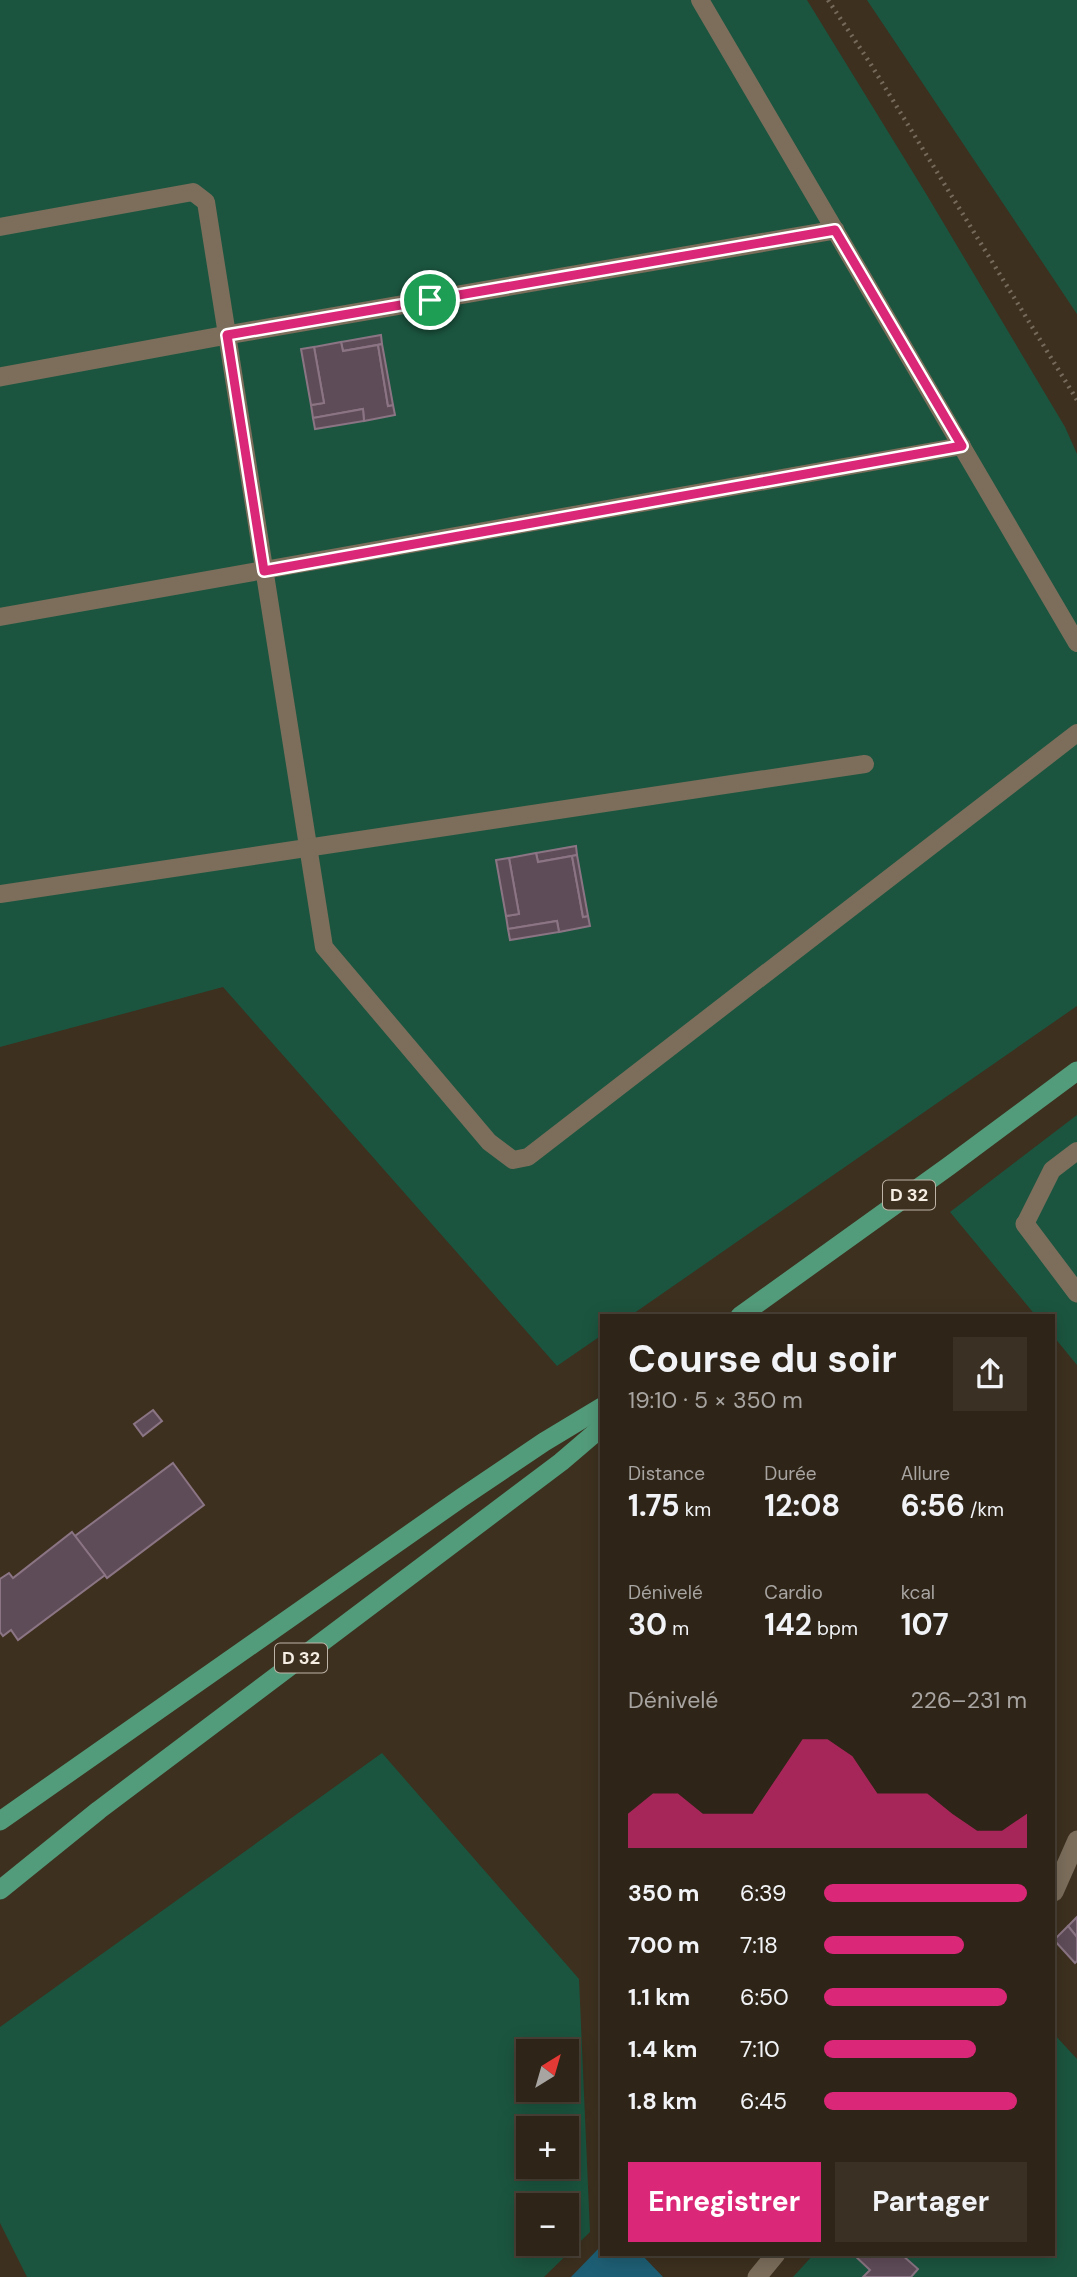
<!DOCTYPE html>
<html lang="fr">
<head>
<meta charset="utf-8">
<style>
  body { margin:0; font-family:"DM Sans",sans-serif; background:#3a3024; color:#f1f3f6; height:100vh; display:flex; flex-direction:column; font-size:26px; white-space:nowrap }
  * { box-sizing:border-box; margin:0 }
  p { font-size:23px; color:#a7a4a1 }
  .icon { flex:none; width:38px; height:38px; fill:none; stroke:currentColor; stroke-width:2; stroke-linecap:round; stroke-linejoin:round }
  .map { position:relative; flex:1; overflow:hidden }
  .sheet { position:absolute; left:600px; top:1314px; width:455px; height:942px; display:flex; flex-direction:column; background:#2e2417; border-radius:0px; box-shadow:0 4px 18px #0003,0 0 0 2px #494136 }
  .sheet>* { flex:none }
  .needle { width:46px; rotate:37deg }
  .controls { position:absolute; left:516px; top:2039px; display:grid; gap:14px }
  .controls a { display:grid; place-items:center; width:63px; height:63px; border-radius:0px; background:#2e2417; box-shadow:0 4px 18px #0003,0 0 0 2px #494136; font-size:35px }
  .pin { position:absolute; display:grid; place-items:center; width:60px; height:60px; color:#fff; margin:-30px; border:4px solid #fff; border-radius:50%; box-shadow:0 2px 7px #0007 }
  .round { display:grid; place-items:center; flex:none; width:74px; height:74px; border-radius:0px; background:#3a3024 }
  .summary { display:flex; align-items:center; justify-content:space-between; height:119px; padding:0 28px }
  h1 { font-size:38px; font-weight:700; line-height:52px }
  .metrics { display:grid; grid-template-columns:repeat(3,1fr); gap:10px; height:119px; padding:7px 28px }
  .metrics div { display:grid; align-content:center }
  .metrics b { font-size:30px; font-weight:700 }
  .metrics small { font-size:19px; font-weight:400 }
  .metrics p { font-size:19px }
  .chart { height:196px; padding:14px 28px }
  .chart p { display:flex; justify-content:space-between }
  .chart svg { width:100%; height:126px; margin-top:7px; fill:#db2777; opacity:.7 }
  .cta { display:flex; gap:14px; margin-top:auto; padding:14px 28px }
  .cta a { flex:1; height:80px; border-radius:0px; background:#db2777; color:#fff; font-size:28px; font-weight:700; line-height:80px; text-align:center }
  .cta a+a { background:#3a3024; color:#f1f3f6 }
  ul { padding:0 28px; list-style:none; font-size:23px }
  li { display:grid; grid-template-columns:112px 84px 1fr; align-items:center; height:52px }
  li i { height:18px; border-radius:9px; background:#db2777 }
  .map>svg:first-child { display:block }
</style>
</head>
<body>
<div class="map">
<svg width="1077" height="2277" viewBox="0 0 1077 2277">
  <rect width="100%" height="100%" fill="#3d301f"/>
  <!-- green -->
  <g fill="#1b553f" fill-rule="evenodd">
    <path d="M0 0H807L925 192 1065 427 1077 454V1006L630 1316H602V1335L557 1366 223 987 0 1047Z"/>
    <path d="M867 0H1077V314Z"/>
    <path d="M1077 1115V1365L1054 1337V1316H1036L950 1212Z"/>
    <path d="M382 1753 579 1979 590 2232 544 2277H27L0 2223V2027ZM528 2051H567V2090H528ZM567 2128V2166H528V2128ZM567 2205V2244H528V2205Z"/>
    <path d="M1054 2034 1077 2059V2277H793L814 2254H1054Z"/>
  </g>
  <!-- water -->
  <path fill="#1e5f75" d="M602 2245V2254H641L663 2277H571Z"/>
  <!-- building -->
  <g fill="#5f4c59" stroke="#8b7584" stroke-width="2">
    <path d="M381 335 382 344 343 351 341 342Z"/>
    <path d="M341 342 343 351 378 345 388 406 393 405 395 415 364 421 363 409 313 418 311 405 324 403 314 347Z"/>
    <path d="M382 344 393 405 388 406 378 345Z"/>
    <path d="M314 347 324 403 311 405 301 349Z"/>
    <path d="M363 409 364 421 315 429 313 418Z"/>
    <path d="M576 846 577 855 538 862 536 853Z"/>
    <path d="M536 853 538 862 572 856 583 917 588 916 590 926 559 932 557 921 508 929 506 916 519 914 509 858Z"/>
    <path d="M577 855 588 916 583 917 572 856Z"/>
    <path d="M509 858 519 914 506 916 496 860Z"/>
    <path d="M557 921 559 932 510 940 508 929Z"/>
    <path d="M153 1410 162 1421 143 1436 134 1424Z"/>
    <path d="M173 1463 204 1505 107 1578 75 1536Z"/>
    <path d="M72 1532 105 1575 18 1640 11 1630 3 1636 0 1632V1579L9 1573 13 1578Z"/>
    <path d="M1077 1917V1937L1068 1926Z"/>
    <path d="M1068 1926 1077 1937V1961L1075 1963 1054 1940Z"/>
    <path d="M853 2254H901L918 2269 911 2277H863L870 2270Z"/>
  </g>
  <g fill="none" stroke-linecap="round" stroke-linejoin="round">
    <!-- path -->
    <path stroke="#756a5b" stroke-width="4.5" stroke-dasharray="2 5" stroke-linecap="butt" d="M828 0 870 63 1077 400"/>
    <!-- service -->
    <g stroke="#7c6e5b" stroke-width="18">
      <path d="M700 0 1077 643"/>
      <path d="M0 227 193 192 206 202 324 947 489 1142 513 1160 528 1157 1077 733"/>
      <path d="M0 617 962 446"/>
      <path d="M0 894 865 764"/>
      <path d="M1025 1224 1052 1170 1077 1151"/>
    </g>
    <!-- minor -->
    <g stroke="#7c6e5b" stroke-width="19">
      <path d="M0 377 227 335 835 230"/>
      <path d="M1025 1224 1077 1293"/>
      <path d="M1054 1892 1077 1840"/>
      <path d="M757 2277 776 2254"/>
    </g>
    <!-- primary -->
    <g stroke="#539c7b" stroke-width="19">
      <path d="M740 1316 949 1166 1077 1071"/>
      <path d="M0 1821 461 1498 544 1442 602 1407"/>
      <path d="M0 1890 99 1810 561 1462 602 1427"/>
    </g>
  </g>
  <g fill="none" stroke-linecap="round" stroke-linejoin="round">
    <defs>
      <path id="route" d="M835 230 962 446 264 571 227 335Z"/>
    </defs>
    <!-- route casing -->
    <use href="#route" stroke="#fff" stroke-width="14"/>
    <!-- route -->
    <use href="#route" stroke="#db2777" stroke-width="9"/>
  </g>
  <g text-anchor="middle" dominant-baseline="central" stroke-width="5" stroke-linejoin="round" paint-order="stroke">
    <!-- shield labels -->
    <g fill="#3d301f" stroke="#beb4a8" stroke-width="2">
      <rect x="883" y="1180.5" width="52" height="29" rx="5"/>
      <rect x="275" y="1643.5" width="52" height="29" rx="5"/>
    </g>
    <g font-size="18" font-weight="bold" fill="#f6ede3">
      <text x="909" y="1195">D 32</text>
      <text x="301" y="1658">D 32</text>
    </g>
  </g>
</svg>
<div class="controls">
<a><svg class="needle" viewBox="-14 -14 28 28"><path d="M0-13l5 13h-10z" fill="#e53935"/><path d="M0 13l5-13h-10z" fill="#a7a4a1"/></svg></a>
<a>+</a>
<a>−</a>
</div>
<div class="pin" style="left:430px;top:300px;background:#1e9e55"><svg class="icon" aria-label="arrive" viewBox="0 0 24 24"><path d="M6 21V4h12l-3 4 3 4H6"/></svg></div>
<section class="sheet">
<div class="summary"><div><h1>Course du soir</h1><p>19:10 · 5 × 350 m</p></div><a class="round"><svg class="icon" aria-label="share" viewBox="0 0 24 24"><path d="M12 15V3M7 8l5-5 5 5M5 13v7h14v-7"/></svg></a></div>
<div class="metrics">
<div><p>Distance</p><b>1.75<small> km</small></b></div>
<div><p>Durée</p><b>12:08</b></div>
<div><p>Allure</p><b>6:56<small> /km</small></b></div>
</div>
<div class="metrics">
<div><p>Dénivelé</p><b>30<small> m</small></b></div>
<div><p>Cardio</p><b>142<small> bpm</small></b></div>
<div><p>kcal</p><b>107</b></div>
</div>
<div class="chart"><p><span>Dénivelé</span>226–231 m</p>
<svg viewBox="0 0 160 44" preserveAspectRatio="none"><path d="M0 44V32L10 25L20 25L30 32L40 32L50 32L60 19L70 6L80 6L90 12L100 25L110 25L120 25L130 32L140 38L150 38L160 32V44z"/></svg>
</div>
<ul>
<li><b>350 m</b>6:39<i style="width:100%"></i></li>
<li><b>700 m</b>7:18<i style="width:69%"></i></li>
<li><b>1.1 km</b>6:50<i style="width:90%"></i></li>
<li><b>1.4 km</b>7:10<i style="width:75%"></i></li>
<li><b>1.8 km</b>6:45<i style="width:95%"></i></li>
</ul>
<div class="cta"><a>Enregistrer</a><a>Partager</a></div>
</section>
</div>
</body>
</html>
